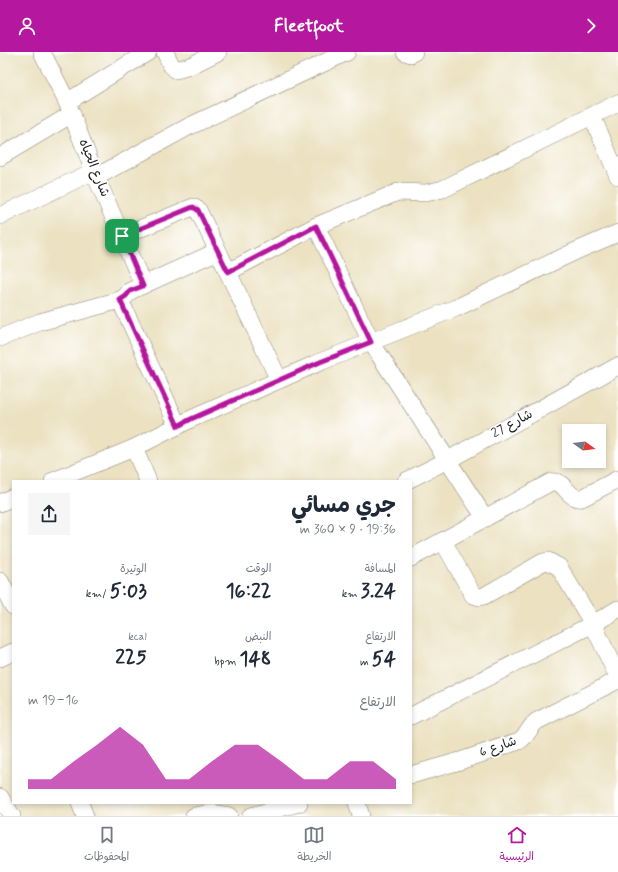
<!DOCTYPE html>
<html lang="ar">
<head>
<meta charset="utf-8">
<style>
  body { margin:0; font-family:Mynerve,"Playpen Sans Arabic",sans-serif; background:#f6f6f7; color:#1f2937; direction:rtl; height:100vh; display:flex; flex-direction:column; font-size:15px; white-space:nowrap }
  * { box-sizing:border-box; margin:0 }
  p { font-size:13px; color:#747a83 }
  .icon { flex:none; width:22px; height:22px; fill:none; stroke:currentColor; stroke-width:2; stroke-linecap:round; stroke-linejoin:round }
  .map { position:relative; flex:1; overflow:hidden; direction:ltr }
  .sheet { position:absolute; left:12px; top:428px; width:400px; height:324px; display:flex; flex-direction:column; background:#fff; border-radius:0px; box-shadow:0 2px 6px #0003; direction:rtl }
  .sheet>* { flex:none }
  .needle { width:26px; rotate:105deg }
  .tools { position:absolute; left:562px; top:372px; display:grid; gap:8px }
  .tools a { display:grid; place-items:center; width:44px; height:44px; border-radius:0px; background:#fff; box-shadow:0 2px 6px #0003; font-size:20px }
  .pin { position:absolute; display:grid; place-items:center; width:34px; height:34px; color:#fff; margin:-17px; border-radius:8px; box-shadow:0 2px 6px #0006 }
  .round { display:grid; place-items:center; flex:none; width:42px; height:42px; border-radius:0px; background:#f6f6f7 }
  .headline { display:flex; align-items:center; justify-content:space-between; height:68px; padding:0 16px }
  h1 { font-size:22px; font-weight:700; line-height:30px }
  .metrics { display:grid; grid-template-columns:repeat(3,1fr); gap:6px; height:68px; padding:4px 16px }
  .metrics div { display:grid; align-content:center }
  .metrics b { font-size:20px; font-weight:700 }
  .metrics small { font-size:11px; font-weight:400 }
  .metrics p { font-size:11px }
  .chart { height:112px; padding:8px 16px }
  .chart p { display:flex; justify-content:space-between }
  .chart svg { width:100%; height:72px; margin-top:4px; fill:#b5179e; opacity:.7 }
  header { display:flex; justify-content:space-between; align-items:center; height:52px; padding:0 16px; background:#b5179e; color:#fff; font-size:18px; font-weight:700 }
  .tabs { display:flex; justify-content:space-around; align-items:center; height:56px; border-top:1px solid #e0e1e3; background:#fff; font-size:11px; color:#747a83 }
  .tabs a { display:grid; justify-items:center; gap:2px }
  .tabs .current { color:#b5179e }
  .map>svg:first-child { display:block }
</style>
</head>
<body>
<header><svg class="icon" aria-label="forward" viewBox="0 0 24 24"><path d="M9 5l7 7-7 7"/></svg>Fleetfoot<svg class="icon" aria-label="person" viewBox="0 0 24 24"><circle cx="12" cy="8" r="4"/><path d="M4 21q1-7 8-7t8 7"/></svg></header>
<div class="map">
<svg width="618" height="764" viewBox="0 0 618 764">
  <rect width="100%" height="100%" fill="#fff"/>
  <filter id="ink" filterUnits="userSpaceOnUse"><feTurbulence type="fractalNoise" baseFrequency=".025" numOctaves="2"/><feDisplacementMap in="SourceGraphic" scale="8" xChannelSelector="R" yChannelSelector="G"/><feConvolveMatrix kernelMatrix="1 2 1 2 8 2 1 2 1" color-interpolation-filters="sRGB"/></filter>
  <filter id="wash" filterUnits="userSpaceOnUse"><feTurbulence type="fractalNoise" baseFrequency=".012" numOctaves="4" result="noise"/><feDisplacementMap in="SourceGraphic" scale="16" xChannelSelector="R" yChannelSelector="G"/><feGaussianBlur stdDeviation="0.9" result="paint"/><feColorMatrix in="noise" values="0 0 0 0 0 0 0 0 0 0 0 0 0 0 0 0 0 1.4 0 .05"/><feComposite in="paint" operator="in"/></filter>
  <g filter="url(#wash)">
    <rect width="100%" height="100%" fill="#ece2c2"/>
  </g>
  <g filter="url(#ink)">
    <g fill="none" stroke-linecap="round" stroke-linejoin="round">
      <defs>
        <g id="minor">
          <path d="M42 0 67 50 96 125 143 233"/>
          <path d="M165 0 171 13 176 18 190 14 218 0"/>
          <path d="M405 0 411 2 414 0"/>
          <path d="M67 50 148 0"/>
          <path d="M592 64 618 124"/>
          <path d="M0 105 72 62"/>
          <path d="M96 125 188 75 347 0"/>
          <path d="M0 164 94 119"/>
          <path d="M316 174 371 290 485 466 411 506"/>
          <path d="M122 184 193 155 198 158 218 199"/>
          <path d="M228 220 316 174 398 140 426 141 443 137 618 51"/>
          <path d="M120 248 178 374"/>
          <path d="M0 286 40 270 120 248 126 244 130 239 218 199 279 328"/>
          <path d="M53 429 134 396"/>
          <path d="M148 429 134 396 191 367 279 328 320 310 456 256 576 199 618 181"/>
          <path d="M406 429 448 408 618 314"/>
          <path d="M0 451 13 445"/>
          <path d="M485 466 551 430C566 428 567 448 582 446L618 427"/>
          <path d="M443 489 473 543 479 545 484 544 543 510 548 509 559 515 593 572 618 625"/>
          <path d="M0 529 13 554"/>
          <path d="M0 606 13 600"/>
          <path d="M411 664 593 572 618 557"/>
          <path d="M411 723 460 709 519 689C528 684 529 675 537 669L618 628"/>
          <path d="M0 745 12 764"/>
          <path d="M80 751 85 764"/>
          <path d="M357 751 361 764"/>
          <path d="M194 764 211 761 229 764"/>
          <path d="M251 764 299 751"/>
        </g>
      </defs>
      <!-- minor casing -->
      <use href="#minor" stroke="#847f6f" stroke-width="18"/>
      <!-- minor -->
      <use href="#minor" stroke="#fff" stroke-width="17"/>
    </g>
  </g>
  <g fill="none" stroke-linecap="round" stroke-linejoin="round" filter="url(#ink)">
    <defs>
      <path id="route" d="M193 155 198 158 228 220 316 174 371 290 320 310 191 367 178 374 120 248 126 244 130 239 143 234 122 184Z"/>
    </defs>
    <!-- route casing -->
    <use href="#route" stroke="#fff" stroke-width="8"/>
    <!-- route -->
    <use href="#route" stroke="#b5179e" stroke-width="5"/>
  </g>
  <g text-anchor="middle" dominant-baseline="central" stroke-width="3.5" stroke-linejoin="round" paint-order="stroke">
    <!-- street labels -->
    <g font-size="13" fill="#1c1c1c" stroke="#fff">
      <text transform="translate(94 116) rotate(68)">شارع الحياه</text>
      <text transform="translate(512 372) rotate(-29)">شارع 27</text>
      <text transform="translate(498 695) rotate(-19)">شارع 6</text>
    </g>
  </g>
</svg>
<div class="tools">
<a><svg class="needle" viewBox="-14 -14 28 28"><path d="M0-13l5 13h-10z" fill="#e53935"/><path d="M0 13l5-13h-10z" fill="#747a83"/></svg></a>
</div>
<div class="pin" style="left:122px;top:184px;background:#1e9e55"><svg class="icon" aria-label="arrive" viewBox="0 0 24 24"><path d="M6 21V4h12l-3 4 3 4H6"/></svg></div>
<section class="sheet">
<div class="headline"><div><h1>جري مسائي</h1><p>19:36 · 9 × 360 m</p></div><a class="round"><svg class="icon" aria-label="share" viewBox="0 0 24 24"><path d="M12 15V3M7 8l5-5 5 5M5 13v7h14v-7"/></svg></a></div>
<div class="metrics">
<div><p>المسافة</p><b>3.24<small> km</small></b></div>
<div><p>الوقت</p><b>16:22</b></div>
<div><p>الوتيرة</p><b>5:03<small> /km</small></b></div>
</div>
<div class="metrics">
<div><p>الارتفاع</p><b>54<small> m</small></b></div>
<div><p>النبض</p><b>148<small> bpm</small></b></div>
<div><p>kcal</p><b>225</b></div>
</div>
<div class="chart"><p><span>الارتفاع</span>16–19 m</p>
<svg viewBox="0 0 160 44" preserveAspectRatio="none"><path d="M0 44V38L10 38L20 27L30 17L40 6L50 17L60 38L70 38L80 27L90 17L100 17L110 27L120 38L130 38L140 27L150 27L160 38V44z"/></svg>
</div>
</section>
</div>
<nav class="tabs">
<a class="current"><svg class="icon" aria-label="home" viewBox="0 0 24 24"><path d="M3 11l9-7 9 7M6 9v11h12V9"/></svg>الرئيسية</a>
<a><svg class="icon" aria-label="map" viewBox="0 0 24 24"><path d="M3 6l6-2 6 2 6-2v14l-6 2-6-2-6 2zM9 4v14M15 6v14"/></svg>الخريطة</a>
<a><svg class="icon" aria-label="saved" viewBox="0 0 24 24"><path d="M7 4h10v16l-5-4-5 4z"/></svg>المحفوظات</a>
</nav>
</body>
</html>
